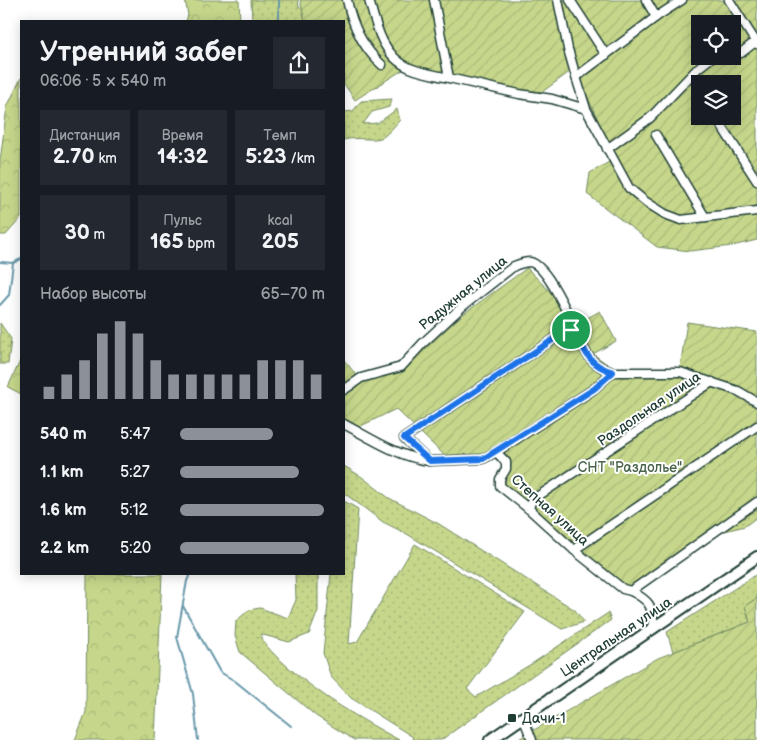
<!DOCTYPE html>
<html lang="ru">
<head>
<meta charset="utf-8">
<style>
  body { margin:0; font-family:"Balsamiq Sans",sans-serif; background:#242831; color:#f1f3f6; height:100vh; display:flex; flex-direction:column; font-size:19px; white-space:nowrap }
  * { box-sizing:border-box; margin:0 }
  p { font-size:16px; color:#9ea1a6 }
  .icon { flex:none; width:28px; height:28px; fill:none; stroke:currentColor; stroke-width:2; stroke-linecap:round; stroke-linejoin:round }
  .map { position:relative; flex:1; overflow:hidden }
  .side { position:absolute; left:20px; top:20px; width:325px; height:555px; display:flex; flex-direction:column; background:#171b24; border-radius:0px; box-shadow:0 2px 12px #0003 }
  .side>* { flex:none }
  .fabs { position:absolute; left:691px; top:15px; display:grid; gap:10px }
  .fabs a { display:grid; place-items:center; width:50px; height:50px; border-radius:0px; background:#171b24; box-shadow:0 2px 12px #0003; font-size:25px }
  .pin { position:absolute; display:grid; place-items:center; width:42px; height:42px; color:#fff; margin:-21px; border:2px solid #fff; border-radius:50%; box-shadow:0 1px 5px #0007 }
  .round { display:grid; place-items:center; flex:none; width:52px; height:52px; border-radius:0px; background:#242831 }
  .headline { display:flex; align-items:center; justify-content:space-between; height:85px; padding:0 20px }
  h1 { font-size:28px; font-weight:700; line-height:38px }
  .figures { display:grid; grid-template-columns:repeat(3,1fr); gap:8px; height:85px; padding:5px 20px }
  .figures div { display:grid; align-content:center; border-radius:0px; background:#242831; text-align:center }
  .figures b { font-size:21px; font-weight:700 }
  .figures small { font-size:14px; font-weight:400 }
  .figures p { font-size:14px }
  .chart { height:140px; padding:10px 20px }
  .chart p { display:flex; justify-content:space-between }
  .chart svg { width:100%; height:90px; margin-top:5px; stroke:#8c9099; stroke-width:6 }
  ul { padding:0 20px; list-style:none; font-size:16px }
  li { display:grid; grid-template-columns:80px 60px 1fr; align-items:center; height:38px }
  li i { height:12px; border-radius:6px; background:#8c9099 }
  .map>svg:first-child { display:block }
</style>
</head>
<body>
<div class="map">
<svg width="757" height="740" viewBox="0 0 757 740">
  <defs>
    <pattern id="grass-dots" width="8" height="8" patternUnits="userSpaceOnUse" patternTransform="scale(1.25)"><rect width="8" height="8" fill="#c6d78b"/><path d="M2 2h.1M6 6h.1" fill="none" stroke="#aab979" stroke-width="1.8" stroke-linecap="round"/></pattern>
    <pattern id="forest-crowns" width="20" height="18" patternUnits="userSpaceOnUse" patternTransform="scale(1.25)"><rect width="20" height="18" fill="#c6d78b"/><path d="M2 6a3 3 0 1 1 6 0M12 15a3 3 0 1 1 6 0" fill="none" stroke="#aab979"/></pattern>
    <pattern id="garden-furrows" width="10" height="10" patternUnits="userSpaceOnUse" patternTransform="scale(1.25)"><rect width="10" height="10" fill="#c6d78b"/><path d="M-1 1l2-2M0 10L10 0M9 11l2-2" fill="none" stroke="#aab979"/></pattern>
  </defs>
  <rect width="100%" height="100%" fill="#fff"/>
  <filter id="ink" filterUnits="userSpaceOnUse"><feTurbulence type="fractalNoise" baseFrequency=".02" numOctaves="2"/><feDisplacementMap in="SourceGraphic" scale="10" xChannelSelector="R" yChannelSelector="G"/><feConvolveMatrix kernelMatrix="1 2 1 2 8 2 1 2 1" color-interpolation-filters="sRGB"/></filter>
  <g filter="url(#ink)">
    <!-- grass -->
    <g fill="url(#grass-dots)" stroke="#728a60">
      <path d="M251 0H298L299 7 319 12 317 21H252Z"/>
      <path d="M392 99 389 107 372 112 363 124 378 123 397 109 400 120C395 125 389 133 383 137 374 142 356 136 344 140V112L353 111 361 101Z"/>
      <path d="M0 323 11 339 8 364H0Z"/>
      <path d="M344 466 362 477 389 498 439 524 575 610 584 622 562 629 407 534 383 522 344 493Z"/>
      <path d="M344 501 358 509 349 644 357 642 415 544 525 612 467 689 476 697 533 663 608 613 611 620 441 740H412L413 737 351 698 331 677 323 653 331 574H344Z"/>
      <path d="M757 502V517L745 526 725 531 727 524Z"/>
      <path d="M295 574H318V611L309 634 289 642 260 634C266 648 276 656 287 666 322 697 357 717 399 740H354L316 716 240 652 235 636 236 621 249 610 260 608 288 618 296 600Z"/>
      <path d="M757 574V598L745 606 750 622 673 652 667 632Z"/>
    </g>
    <!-- forest -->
    <g fill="url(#forest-crowns)" stroke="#728a60">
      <path d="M185 0H239L240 21H186L188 15Z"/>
      <path d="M21 78V218L6 235H0V161L7 107Z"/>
      <path d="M21 359V394L8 387Z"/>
      <path d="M87 574H162L155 740H75L86 712Z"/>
    </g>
    <!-- garden -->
    <g fill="url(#garden-furrows)" stroke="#728a60" fill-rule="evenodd">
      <path d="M300 0H757V240L732 246 690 251 657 247 587 194 590 173 616 158 602 130 575 68 542 92 505 88 409 66 355 100 344 84V21H305ZM700 24H732V56H700ZM700 84H732V116H700Z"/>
      <path d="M527 268 556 298 571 327 600 311 616 341 593 354 614 369 680 368 687 322 757 332V498L624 590 501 482 511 466 495 450 479 459 447 458 396 409 359 427 344 418V360L362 382 395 372 411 361 462 315Z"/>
      <path d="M757 598V740H517L658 658 750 622 745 606Z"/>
    </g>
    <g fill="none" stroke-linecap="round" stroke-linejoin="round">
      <!-- stream -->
      <g stroke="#6898aa" stroke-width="2">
        <path d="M279 21V0"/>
        <path d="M0 262 13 263"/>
        <path d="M0 305 9 295 13 263 21 259"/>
        <path d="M190 574 187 581 177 637 193 694 198 740"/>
        <path d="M183 606 220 672 235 681 291 726"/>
      </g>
      <defs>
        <g id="minor">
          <path d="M347 0C352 24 363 48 382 65"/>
          <path d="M369 0C376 26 383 57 410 68 422 73 436 75 449 78"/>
          <path d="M434 0 449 78 519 94 552 99 586 109"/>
          <path d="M558 0 568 49 576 77 656 17"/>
          <path d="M570 0 606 55"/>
          <path d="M646 0 656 17 682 0"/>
          <path d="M729 0 757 44"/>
          <path d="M732 54 741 53 755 42"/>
          <path d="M576 77 586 109 629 188 646 202 665 214 681 220 757 211"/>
          <path d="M715 116 757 181"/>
          <path d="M656 135 705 217"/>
          <path d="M607 149 650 118 698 68 712 57 715 56"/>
          <path d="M344 390 361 378 401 367 423 343 463 306 514 266C519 264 524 262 530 262 547 265 569 316 575 331"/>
          <path d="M344 424C370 438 399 457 429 461"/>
          <path d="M496 452 483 459 429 461 404 438 563 333 571 330 575 331C586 353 589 365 613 372"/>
          <path d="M529 509 530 505 532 500 712 382"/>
          <path d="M574 550 757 426"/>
          <path d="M631 591 623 589 574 550 529 509 500 486V479L506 469V462L496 452 594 389 613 372H680L738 391 757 402"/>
          <path d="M654 627C652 605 650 601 631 591L757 502"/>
          <path d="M523 717 532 740"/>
        </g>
        <path id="tertiary" d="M490 740 757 557"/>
      </defs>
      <!-- minor casing -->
      <use href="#minor" stroke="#1f3d34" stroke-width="11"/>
      <!-- tertiary casing -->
      <use href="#tertiary" stroke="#1f3d34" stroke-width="14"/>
      <!-- minor -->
      <use href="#minor" stroke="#fff" stroke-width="8"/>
      <!-- tertiary -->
      <use href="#tertiary" stroke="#fff" stroke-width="10"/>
    </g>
  </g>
  <g fill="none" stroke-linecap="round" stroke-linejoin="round" filter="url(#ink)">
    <defs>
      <path id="route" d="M571 330 576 331C585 353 589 365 613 372L594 389 483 459 430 461 404 438 563 333Z"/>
    </defs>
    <!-- route casing -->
    <use href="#route" stroke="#fff" stroke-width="10"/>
    <!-- route -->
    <use href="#route" stroke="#1a73e8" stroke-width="6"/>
  </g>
  <!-- markers -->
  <rect fill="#1f3d34" stroke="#fff" stroke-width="2" x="507" y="713" width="10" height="10" rx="2.5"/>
  <g text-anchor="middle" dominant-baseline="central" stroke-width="4" stroke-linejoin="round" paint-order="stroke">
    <!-- street labels -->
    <g font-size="14" fill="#1f3d34" stroke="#fff">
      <text transform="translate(463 293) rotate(-39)">Радужная улица</text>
      <text transform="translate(649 409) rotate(-34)">Раздольная улица</text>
      <text transform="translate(550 510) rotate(42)">Степная улица</text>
      <text transform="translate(616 637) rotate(-34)">Центральная улица</text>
    </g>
    <!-- park labels -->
    <g font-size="14" fill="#49644a" stroke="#fff">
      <text x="630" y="467">СНТ "Раздолье"</text>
    </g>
    <!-- poi labels -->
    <g font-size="14" fill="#1f3d34" stroke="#fff" text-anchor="start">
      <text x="522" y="718">Дачи-1</text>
    </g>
  </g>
</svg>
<div class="fabs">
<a><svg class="icon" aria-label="locate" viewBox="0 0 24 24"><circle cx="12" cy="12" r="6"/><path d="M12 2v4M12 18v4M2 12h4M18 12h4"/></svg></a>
<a><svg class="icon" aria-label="layers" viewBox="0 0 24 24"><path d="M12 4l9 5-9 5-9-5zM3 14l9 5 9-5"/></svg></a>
</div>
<div class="pin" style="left:571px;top:330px;background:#1e9e55"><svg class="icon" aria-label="arrive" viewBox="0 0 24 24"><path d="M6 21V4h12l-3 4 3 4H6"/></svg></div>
<section class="side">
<div class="headline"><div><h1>Утренний забег</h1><p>06:06 · 5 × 540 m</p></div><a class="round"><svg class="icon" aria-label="share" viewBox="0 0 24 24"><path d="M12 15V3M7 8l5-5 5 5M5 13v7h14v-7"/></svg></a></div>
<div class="figures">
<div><p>Дистанция</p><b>2.70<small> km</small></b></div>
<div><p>Время</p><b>14:32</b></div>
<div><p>Темп</p><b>5:23<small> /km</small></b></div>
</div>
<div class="figures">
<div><b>30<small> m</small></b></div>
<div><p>Пульс</p><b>165<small> bpm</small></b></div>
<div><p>kcal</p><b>205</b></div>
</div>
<div class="chart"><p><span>Набор высоты</span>65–70 m</p>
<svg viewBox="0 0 160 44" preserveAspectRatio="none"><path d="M5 44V38M15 44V32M25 44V25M35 44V12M45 44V6M55 44V12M65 44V25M75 44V32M85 44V32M95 44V32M105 44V32M115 44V32M125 44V25M135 44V25M145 44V25M155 44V32"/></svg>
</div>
<ul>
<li><b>540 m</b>5:47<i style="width:64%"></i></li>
<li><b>1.1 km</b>5:27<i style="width:82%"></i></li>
<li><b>1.6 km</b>5:12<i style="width:99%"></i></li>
<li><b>2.2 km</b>5:20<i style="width:89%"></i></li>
</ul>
</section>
</div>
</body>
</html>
